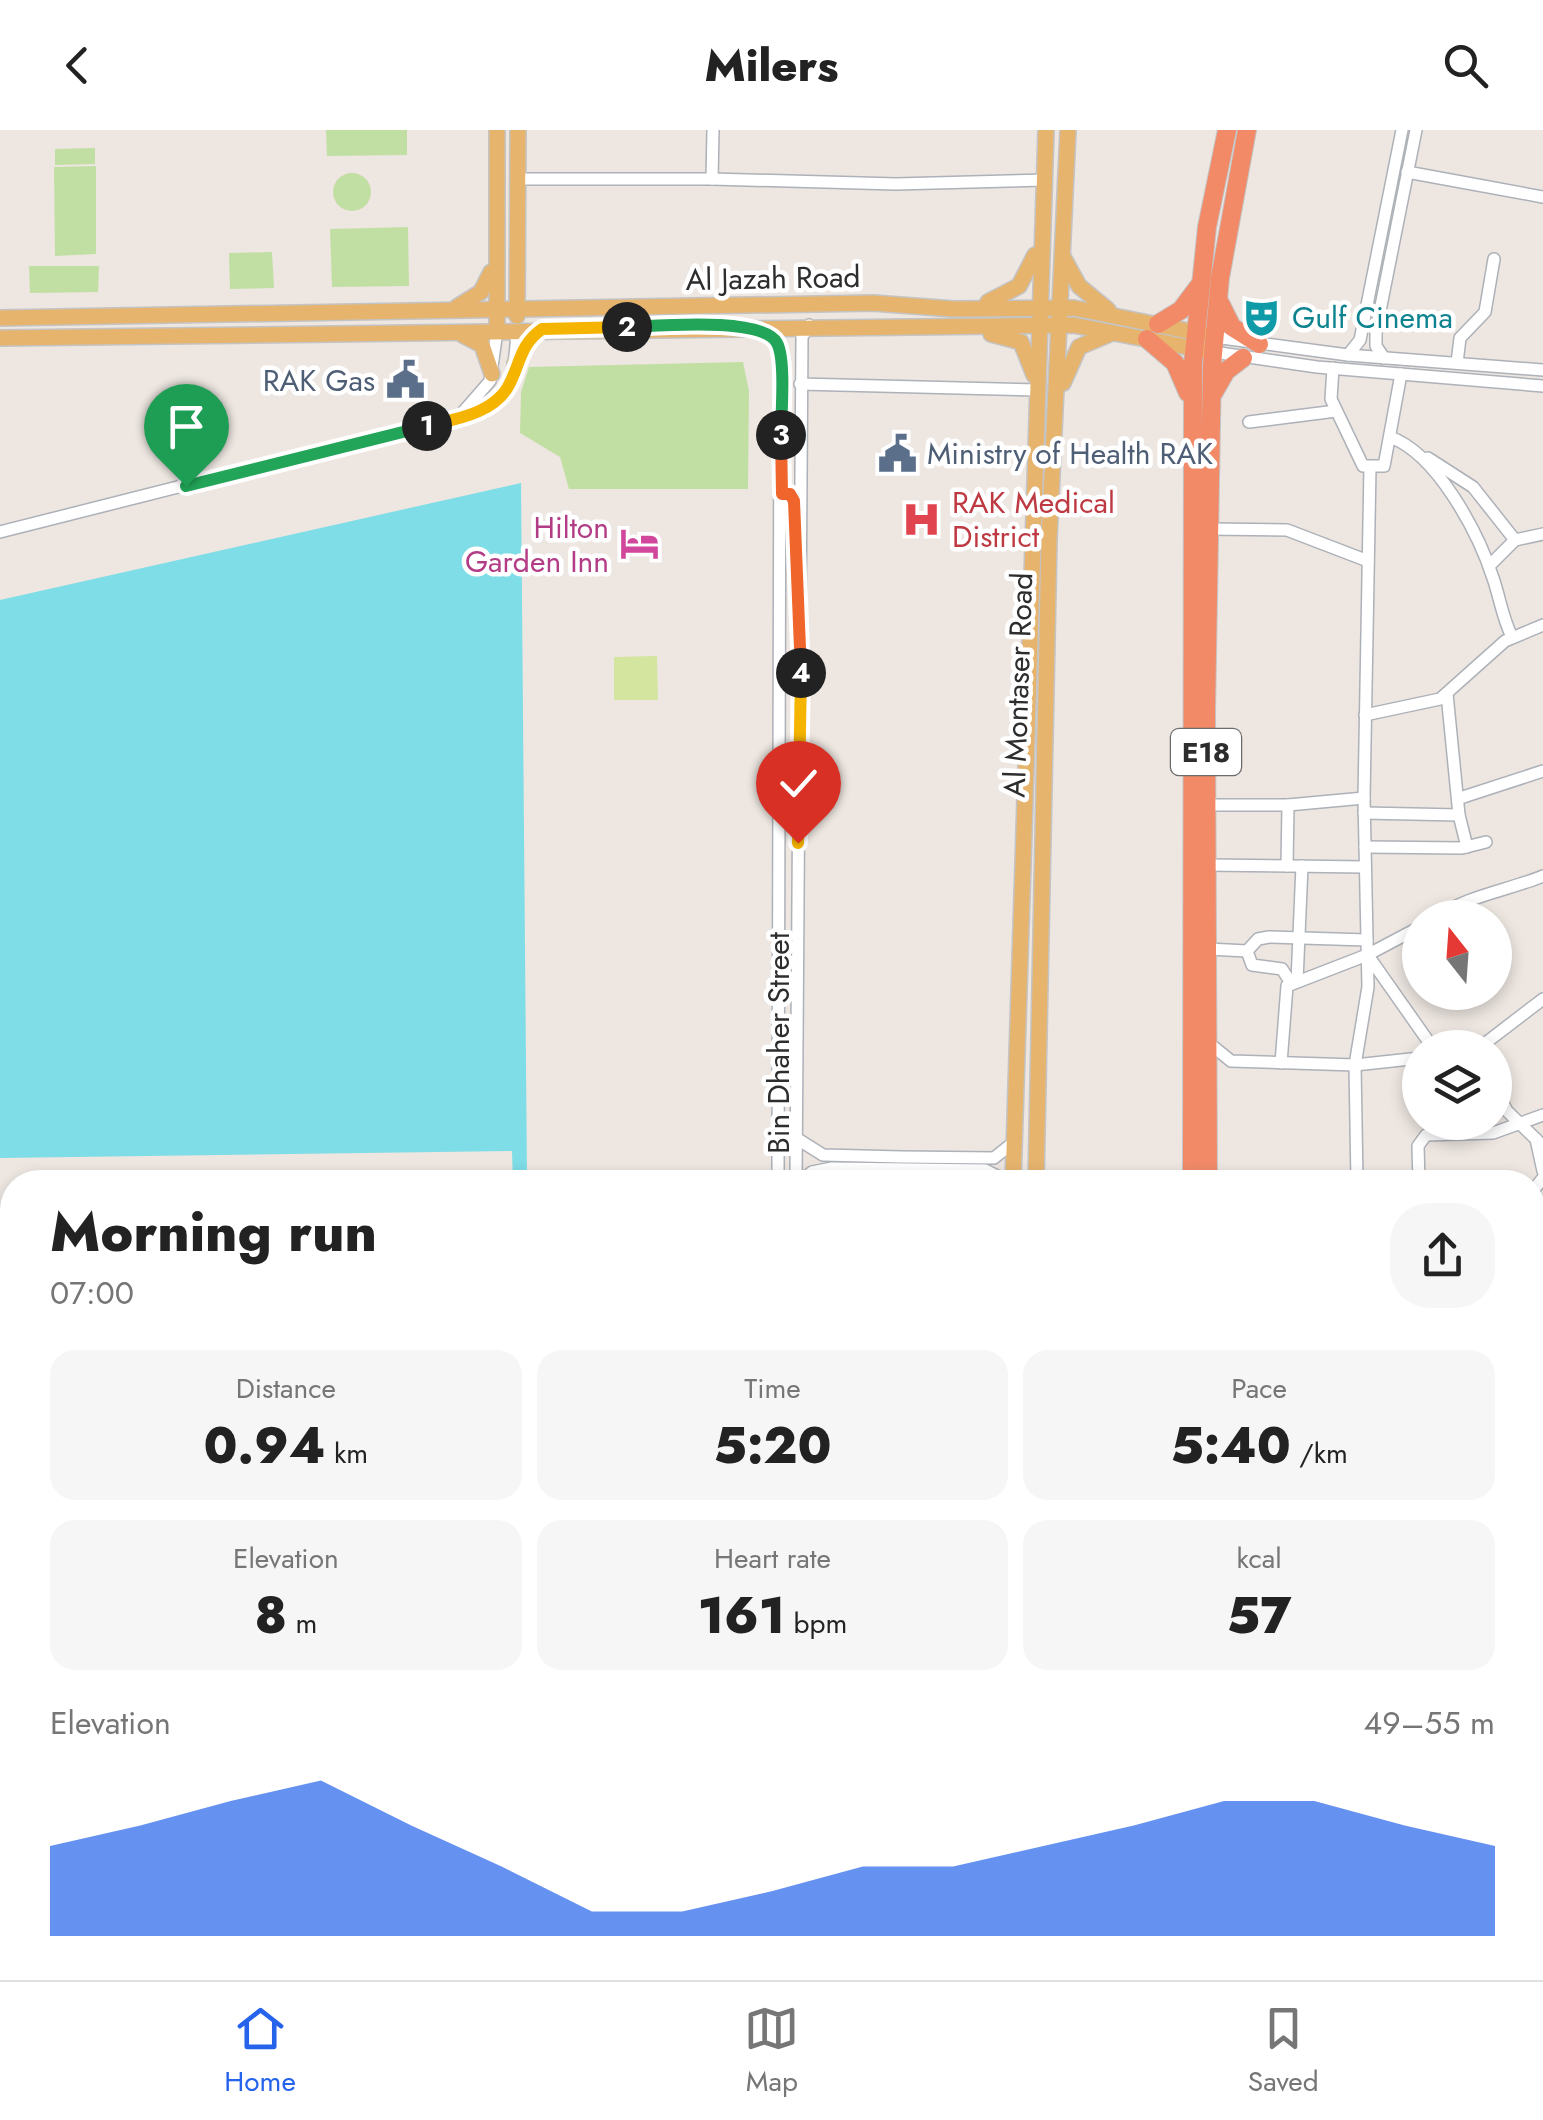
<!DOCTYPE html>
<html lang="en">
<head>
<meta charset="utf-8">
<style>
  body { margin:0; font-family:Jost,sans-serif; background:#f6f6f6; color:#222; height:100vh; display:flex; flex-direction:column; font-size:38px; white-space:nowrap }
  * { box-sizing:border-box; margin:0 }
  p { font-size:32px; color:#767676 }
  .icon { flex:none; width:55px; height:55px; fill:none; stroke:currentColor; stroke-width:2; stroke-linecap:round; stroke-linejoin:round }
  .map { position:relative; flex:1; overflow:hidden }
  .details { position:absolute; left:0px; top:1040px; width:1545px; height:810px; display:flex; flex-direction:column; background:#fff; border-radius:40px 40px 0 0; box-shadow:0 5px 15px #0003 }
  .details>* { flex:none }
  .needle { width:65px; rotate:343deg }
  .tools { position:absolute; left:1402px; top:770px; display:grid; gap:20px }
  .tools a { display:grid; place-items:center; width:110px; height:110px; border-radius:50%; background:#fff; box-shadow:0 5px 15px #0003; font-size:50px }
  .pin { position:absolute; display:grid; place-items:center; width:85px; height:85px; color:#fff; margin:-102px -42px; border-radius:50% 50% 50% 0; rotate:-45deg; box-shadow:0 0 10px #0007 }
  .pin .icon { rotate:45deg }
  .km { position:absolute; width:50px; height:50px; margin:-25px; border-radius:50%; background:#222; color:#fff; font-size:28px; line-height:50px; text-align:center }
  .round { display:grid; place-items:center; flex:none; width:105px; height:105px; border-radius:40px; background:#f6f6f6 }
  .head { display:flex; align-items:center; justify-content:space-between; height:170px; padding:0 50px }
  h1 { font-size:55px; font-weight:800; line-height:75px }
  .figures { display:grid; grid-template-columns:repeat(3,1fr); gap:15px; height:170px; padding:10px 50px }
  .figures div { display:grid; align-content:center; border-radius:25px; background:#f6f6f6; text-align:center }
  .figures b { font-size:50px; font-weight:800 }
  .figures small { font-size:28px; font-weight:400 }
  .figures p { font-size:28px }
  .chart { height:280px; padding:20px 50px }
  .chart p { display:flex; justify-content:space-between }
  .chart svg { width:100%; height:180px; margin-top:10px; fill:#2563eb; opacity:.7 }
  header { display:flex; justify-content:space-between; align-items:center; height:130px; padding:0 50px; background:#fff; font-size:45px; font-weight:800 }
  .tabs { display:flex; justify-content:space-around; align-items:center; height:140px; border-top:2px solid #e0e0e0; background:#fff; font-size:28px; color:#767676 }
  .tabs a { display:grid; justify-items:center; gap:5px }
  .tabs .active { color:#2563eb }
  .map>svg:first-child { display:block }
</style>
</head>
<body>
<header><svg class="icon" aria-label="back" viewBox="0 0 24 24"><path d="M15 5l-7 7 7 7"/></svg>Milers<svg class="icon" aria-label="search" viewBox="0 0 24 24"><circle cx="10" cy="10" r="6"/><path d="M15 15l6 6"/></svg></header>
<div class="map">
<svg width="1543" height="1850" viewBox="0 0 1543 1850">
  <rect width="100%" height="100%" fill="#ede6e1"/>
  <!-- green -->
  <g fill="#c2dfa3">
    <path d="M326 0H407V25L327 26Z"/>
    <path d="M95 18V34L55 35V19Z"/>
    <path d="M96 36V124L55 126 54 37Z"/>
    <circle cx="352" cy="62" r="19"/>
    <path d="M408 97 409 156 332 157 330 99Z"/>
    <path d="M272 122 274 158 230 159 229 123Z"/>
    <path d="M29 136H99L98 162 30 163Z"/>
    <path d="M743 232 749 261 748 359H569L560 327 520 303 521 262 529 237Z"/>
  </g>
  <!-- pitch -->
  <path fill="#d4e59f" d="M657 526 658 570H614V527Z"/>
  <!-- water -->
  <g fill="#7edde6">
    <path d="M521 353 527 1052H513L512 1021 0 1028V470Z"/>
    <path d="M0 1597H12V1838H583L566 1850H0Z"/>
    <path d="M600 1838H663L666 1850H583Z"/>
  </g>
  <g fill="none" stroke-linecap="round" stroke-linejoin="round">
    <!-- ferry -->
    <g stroke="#198196" stroke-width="2.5" stroke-dasharray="12 10" stroke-linecap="butt">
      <path d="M0 1718 12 1717"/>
      <path d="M574 1838 580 1840"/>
    </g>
    <defs>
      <g id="minor">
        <path d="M1407 42 1543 67"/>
        <path d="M517 49H712L713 0"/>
        <path d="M712 49 896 54 1045 50"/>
        <path d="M761 202C783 210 780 229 780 250L778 1052"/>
        <path d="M1214 207 1348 225 1543 240"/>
        <path d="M1213 222 1317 237 1543 256"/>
        <path d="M1348 225 1360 210 1402 0"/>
        <path d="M1384 228 1376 216V201L1416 0"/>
        <path d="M1457 233 1460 208 1485 182 1494 129"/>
        <path d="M1333 238 1331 269 1363 336H1384L1401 244"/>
        <path d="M800 254 1038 260"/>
        <path d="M463 282 490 251 497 201"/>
        <path d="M1249 292 1336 281"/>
        <path d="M1390 307C1437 324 1478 402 1493 448 1500 468 1502 487 1512 507"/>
        <path d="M1428 328 1473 357 1515 410"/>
        <path d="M1208 399 1287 400 1368 431"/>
        <path d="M0 402 482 280C515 263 515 233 517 200"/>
        <path d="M1489 436 1515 410 1543 404"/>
        <path d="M1447 564 1459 685 1467 717"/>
        <path d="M1365 585 1440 569 1505 511 1543 495"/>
        <path d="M1460 668 1543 641"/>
        <path d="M1206 675H1288L1364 668"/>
        <path d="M1364 683 1459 685"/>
        <path d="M1365 717 1462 718 1486 712"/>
        <path d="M1206 735 1365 737"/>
        <path d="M1287 736 1288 675"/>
        <path d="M1435 788C1469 765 1506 761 1543 746"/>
        <path d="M1208 819 1247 821 1258 809 1269 807 1367 810"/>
        <path d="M1247 821 1252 835 1282 839 1291 853"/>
        <path d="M1369 827 1433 918"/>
        <path d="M1297 851 1302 736"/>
        <path d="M1210 914 1231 931 1355 935 1420 928"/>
        <path d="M1479 918 1543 869"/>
        <path d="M1281 933 1287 856 1367 825 1420 797"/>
        <path d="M1495 958 1507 981 1543 1016"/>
        <path d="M796 1008 823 1025 901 1027 994 1028 1014 1012"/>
        <path d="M1536 1009 1543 1041"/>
        <path d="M796 1052 802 207 809 195"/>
        <path d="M799 1052 812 1042 832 1038 985 1040 1009 1052"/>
        <path d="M1357 1052 1355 935 1368 857 1364 668 1370 337"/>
        <path d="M1419 1052 1418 1016 1426 1005 1493 1003 1543 985"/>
        <path d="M1532 1062 1543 1048"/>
        <path d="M1532 1114 1543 1113"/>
        <path d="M1539 1382 1543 1427"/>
        <path d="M1543 1488 1538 1528 1543 1574"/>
        <path d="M1532 1702 1543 1700"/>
        <path d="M1411 1838 1414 1850"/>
        <path d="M1477 1838 1487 1850"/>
        <path d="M1347 1846 1387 1838"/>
      </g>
      <g id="major">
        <path d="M1063 127 1079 156 1108 180"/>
        <path d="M988 172 1019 156 1035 125"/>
        <path d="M457 177 481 162 491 142"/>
        <path d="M517 186 518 0"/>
        <path d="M0 188 873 173 954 179 1074 178 1208 205"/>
        <path d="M497 201V0"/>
        <path d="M991 204 1021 212 1034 245"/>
        <path d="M463 205 482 215 492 244"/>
        <path d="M0 208 1073 195 1203 220"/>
        <path d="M515 233 526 213 542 199"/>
        <path d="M1063 253 1079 217 1112 203"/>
        <path d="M1013 1052 1046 0"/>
        <path d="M1036 1052 1049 410 1068 0"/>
        <path d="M0 1185 12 1186"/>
        <path d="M0 1202H12"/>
        <path d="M1532 1363 1543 1362"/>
        <path d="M1532 1382H1543"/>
        <path d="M994 1838 997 1850"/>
        <path d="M1020 1838 1023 1850"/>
      </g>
      <g id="highway">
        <path d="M1220 173 1232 197 1259 214"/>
        <path d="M1158 194 1181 180 1199 156"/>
        <path d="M1147 209 1175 233 1188 263"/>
        <path d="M1214 262 1226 241 1243 228"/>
        <path d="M1192 1052 1193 233 1207 97 1227 0"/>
        <path d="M1208 1052 1206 582 1212 235 1220 148 1247 0"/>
        <path d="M1265 1838 1267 1850"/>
        <path d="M1278 1838 1281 1850"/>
      </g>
    </defs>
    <!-- minor casing -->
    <use href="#minor" stroke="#adb1b8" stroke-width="14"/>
    <!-- major casing -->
    <use href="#major" stroke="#c4c4c4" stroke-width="18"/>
    <!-- highway casing -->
    <use href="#highway" stroke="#c4c4c4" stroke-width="20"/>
    <!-- minor -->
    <use href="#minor" stroke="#fff" stroke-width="11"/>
    <!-- major -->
    <use href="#major" stroke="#e6b46d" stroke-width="15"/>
    <!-- highway -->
    <use href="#highway" stroke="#f28a68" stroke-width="18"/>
  </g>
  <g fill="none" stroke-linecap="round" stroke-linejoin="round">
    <defs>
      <path id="split-1" d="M186 356 427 296"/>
      <path id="split-2" d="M427 296C456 289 496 283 510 253 521 231 520 215 542 199L627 197"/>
      <path id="split-3" d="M627 197C657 196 762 186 777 213 786 230 781 284 781 305"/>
      <path id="split-4" d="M781 305 782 364H790L794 371 801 543"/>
      <path id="split-5" d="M798 713 801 543"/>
    </defs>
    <!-- split-1 casing -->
    <use href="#split-1" stroke="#fff" stroke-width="20"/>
    <!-- split-2 casing -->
    <use href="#split-2" stroke="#fff" stroke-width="20"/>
    <!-- split-3 casing -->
    <use href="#split-3" stroke="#fff" stroke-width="20"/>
    <!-- split-4 casing -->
    <use href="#split-4" stroke="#fff" stroke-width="20"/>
    <!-- split-5 casing -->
    <use href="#split-5" stroke="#fff" stroke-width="20"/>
    <!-- split-1 -->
    <use href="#split-1" stroke="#22a559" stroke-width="12"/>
    <!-- split-2 -->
    <use href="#split-2" stroke="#f5b400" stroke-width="12"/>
    <!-- split-3 -->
    <use href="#split-3" stroke="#22a559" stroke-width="12"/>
    <!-- split-4 -->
    <use href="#split-4" stroke="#f0652b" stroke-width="12"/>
    <!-- split-5 -->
    <use href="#split-5" stroke="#f5b400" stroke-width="12"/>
  </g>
  <!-- icons -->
  <defs>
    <symbol id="theatre-bare" viewBox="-9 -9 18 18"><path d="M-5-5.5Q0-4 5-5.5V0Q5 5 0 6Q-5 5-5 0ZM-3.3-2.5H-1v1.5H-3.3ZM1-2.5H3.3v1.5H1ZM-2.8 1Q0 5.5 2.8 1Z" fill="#0f9aa8" stroke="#fff" stroke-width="2.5" paint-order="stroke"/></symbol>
    <symbol id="civic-bare" viewBox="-9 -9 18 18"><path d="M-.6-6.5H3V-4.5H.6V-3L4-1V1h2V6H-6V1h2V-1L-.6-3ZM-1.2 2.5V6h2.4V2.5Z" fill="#5c6f8a" stroke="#fff" stroke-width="2.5" paint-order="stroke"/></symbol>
    <symbol id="hospital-bare" viewBox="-9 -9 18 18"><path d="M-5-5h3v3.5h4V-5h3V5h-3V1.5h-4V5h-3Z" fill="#e0444e" stroke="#fff" stroke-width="2.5" paint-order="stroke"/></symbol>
    <symbol id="hotel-bare" viewBox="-9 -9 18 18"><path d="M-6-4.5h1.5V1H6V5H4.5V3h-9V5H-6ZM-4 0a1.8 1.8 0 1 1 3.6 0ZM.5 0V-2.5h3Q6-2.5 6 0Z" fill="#d1479c" stroke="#fff" stroke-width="2.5" paint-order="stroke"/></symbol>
  </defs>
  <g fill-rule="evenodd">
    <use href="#theatre-bare" x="1234" y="160" width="55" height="55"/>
    <use href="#civic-bare" x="378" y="222" width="55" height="55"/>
    <use href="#civic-bare" x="870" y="296" width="55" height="55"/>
    <use href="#hospital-bare" x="894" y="362" width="55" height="55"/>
    <use href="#hotel-bare" x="612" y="386" width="55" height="55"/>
  </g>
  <g text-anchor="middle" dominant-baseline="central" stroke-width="9" stroke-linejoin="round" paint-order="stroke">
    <!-- shield labels -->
    <rect fill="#fff" stroke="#6c6c6c" stroke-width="2.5" x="1171" y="599" width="70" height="46" rx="8"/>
    <g font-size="28" font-weight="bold" fill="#2d2d2d">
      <text x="1206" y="622">E18</text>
    </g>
    <!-- street labels -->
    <g font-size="30" fill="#2d2d2d" stroke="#fff">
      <text transform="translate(773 148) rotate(-1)">Al Jazah Road</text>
      <text transform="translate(1018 555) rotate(-88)">Al Montaser Road</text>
      <text transform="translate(778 913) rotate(-90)">Bin Dhaher Street</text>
    </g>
    <!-- culture labels -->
    <g font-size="30" fill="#0d838f" stroke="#fff" text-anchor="start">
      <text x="1292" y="187">Gulf Cinema</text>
    </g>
    <!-- service labels -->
    <g font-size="30" fill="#4e5e75" stroke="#fff" text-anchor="end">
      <text x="375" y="250">RAK Gas</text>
      <text x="927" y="323" text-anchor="start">Ministry of Health RAK</text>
    </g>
    <!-- health labels -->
    <g font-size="30" fill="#be3a42" stroke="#fff" text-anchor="start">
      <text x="952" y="372">RAK Medical<tspan x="952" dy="34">District</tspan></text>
    </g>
    <!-- hotel labels -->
    <g font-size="30" fill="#b23c85" stroke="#fff" text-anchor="end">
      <text x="609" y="397">Hilton<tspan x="609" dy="34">Garden Inn</tspan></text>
    </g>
  </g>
</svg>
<div class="tools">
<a><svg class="needle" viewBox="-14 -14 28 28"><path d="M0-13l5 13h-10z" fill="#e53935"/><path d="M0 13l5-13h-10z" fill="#767676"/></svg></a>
<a><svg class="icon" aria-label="layers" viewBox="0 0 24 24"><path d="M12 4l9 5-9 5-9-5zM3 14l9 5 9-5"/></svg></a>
</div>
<div class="pin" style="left:186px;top:356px;background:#1e9e55"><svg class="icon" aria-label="arrive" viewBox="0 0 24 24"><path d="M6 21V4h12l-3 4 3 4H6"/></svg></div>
<div class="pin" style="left:798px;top:713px;background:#d93025"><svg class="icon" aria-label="check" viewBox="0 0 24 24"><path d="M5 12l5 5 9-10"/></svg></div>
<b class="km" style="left:427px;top:296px">1</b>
<b class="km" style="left:627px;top:197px">2</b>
<b class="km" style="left:781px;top:305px">3</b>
<b class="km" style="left:801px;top:543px">4</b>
<section class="details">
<div class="head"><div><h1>Morning run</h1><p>07:00</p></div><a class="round"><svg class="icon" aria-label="share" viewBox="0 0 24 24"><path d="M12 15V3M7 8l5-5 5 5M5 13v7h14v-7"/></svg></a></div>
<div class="figures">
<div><p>Distance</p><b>0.94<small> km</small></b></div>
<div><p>Time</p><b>5:20</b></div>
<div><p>Pace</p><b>5:40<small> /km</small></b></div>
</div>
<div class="figures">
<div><p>Elevation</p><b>8<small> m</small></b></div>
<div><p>Heart rate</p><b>161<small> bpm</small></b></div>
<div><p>kcal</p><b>57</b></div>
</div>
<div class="chart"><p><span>Elevation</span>49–55 m</p>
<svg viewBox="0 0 160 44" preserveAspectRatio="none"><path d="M0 44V22L10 17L20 11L30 6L40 17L50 27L60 38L70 38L80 33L90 27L100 27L110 22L120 17L130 11L140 11L150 17L160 22V44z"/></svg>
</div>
</section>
</div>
<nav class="tabs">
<a class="active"><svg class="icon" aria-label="home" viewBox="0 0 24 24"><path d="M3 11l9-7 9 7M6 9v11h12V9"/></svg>Home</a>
<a><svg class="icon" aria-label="map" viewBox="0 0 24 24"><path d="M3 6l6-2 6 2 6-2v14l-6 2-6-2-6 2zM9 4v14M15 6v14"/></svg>Map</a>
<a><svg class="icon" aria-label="saved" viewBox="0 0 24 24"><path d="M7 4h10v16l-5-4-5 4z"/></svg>Saved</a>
</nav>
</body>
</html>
